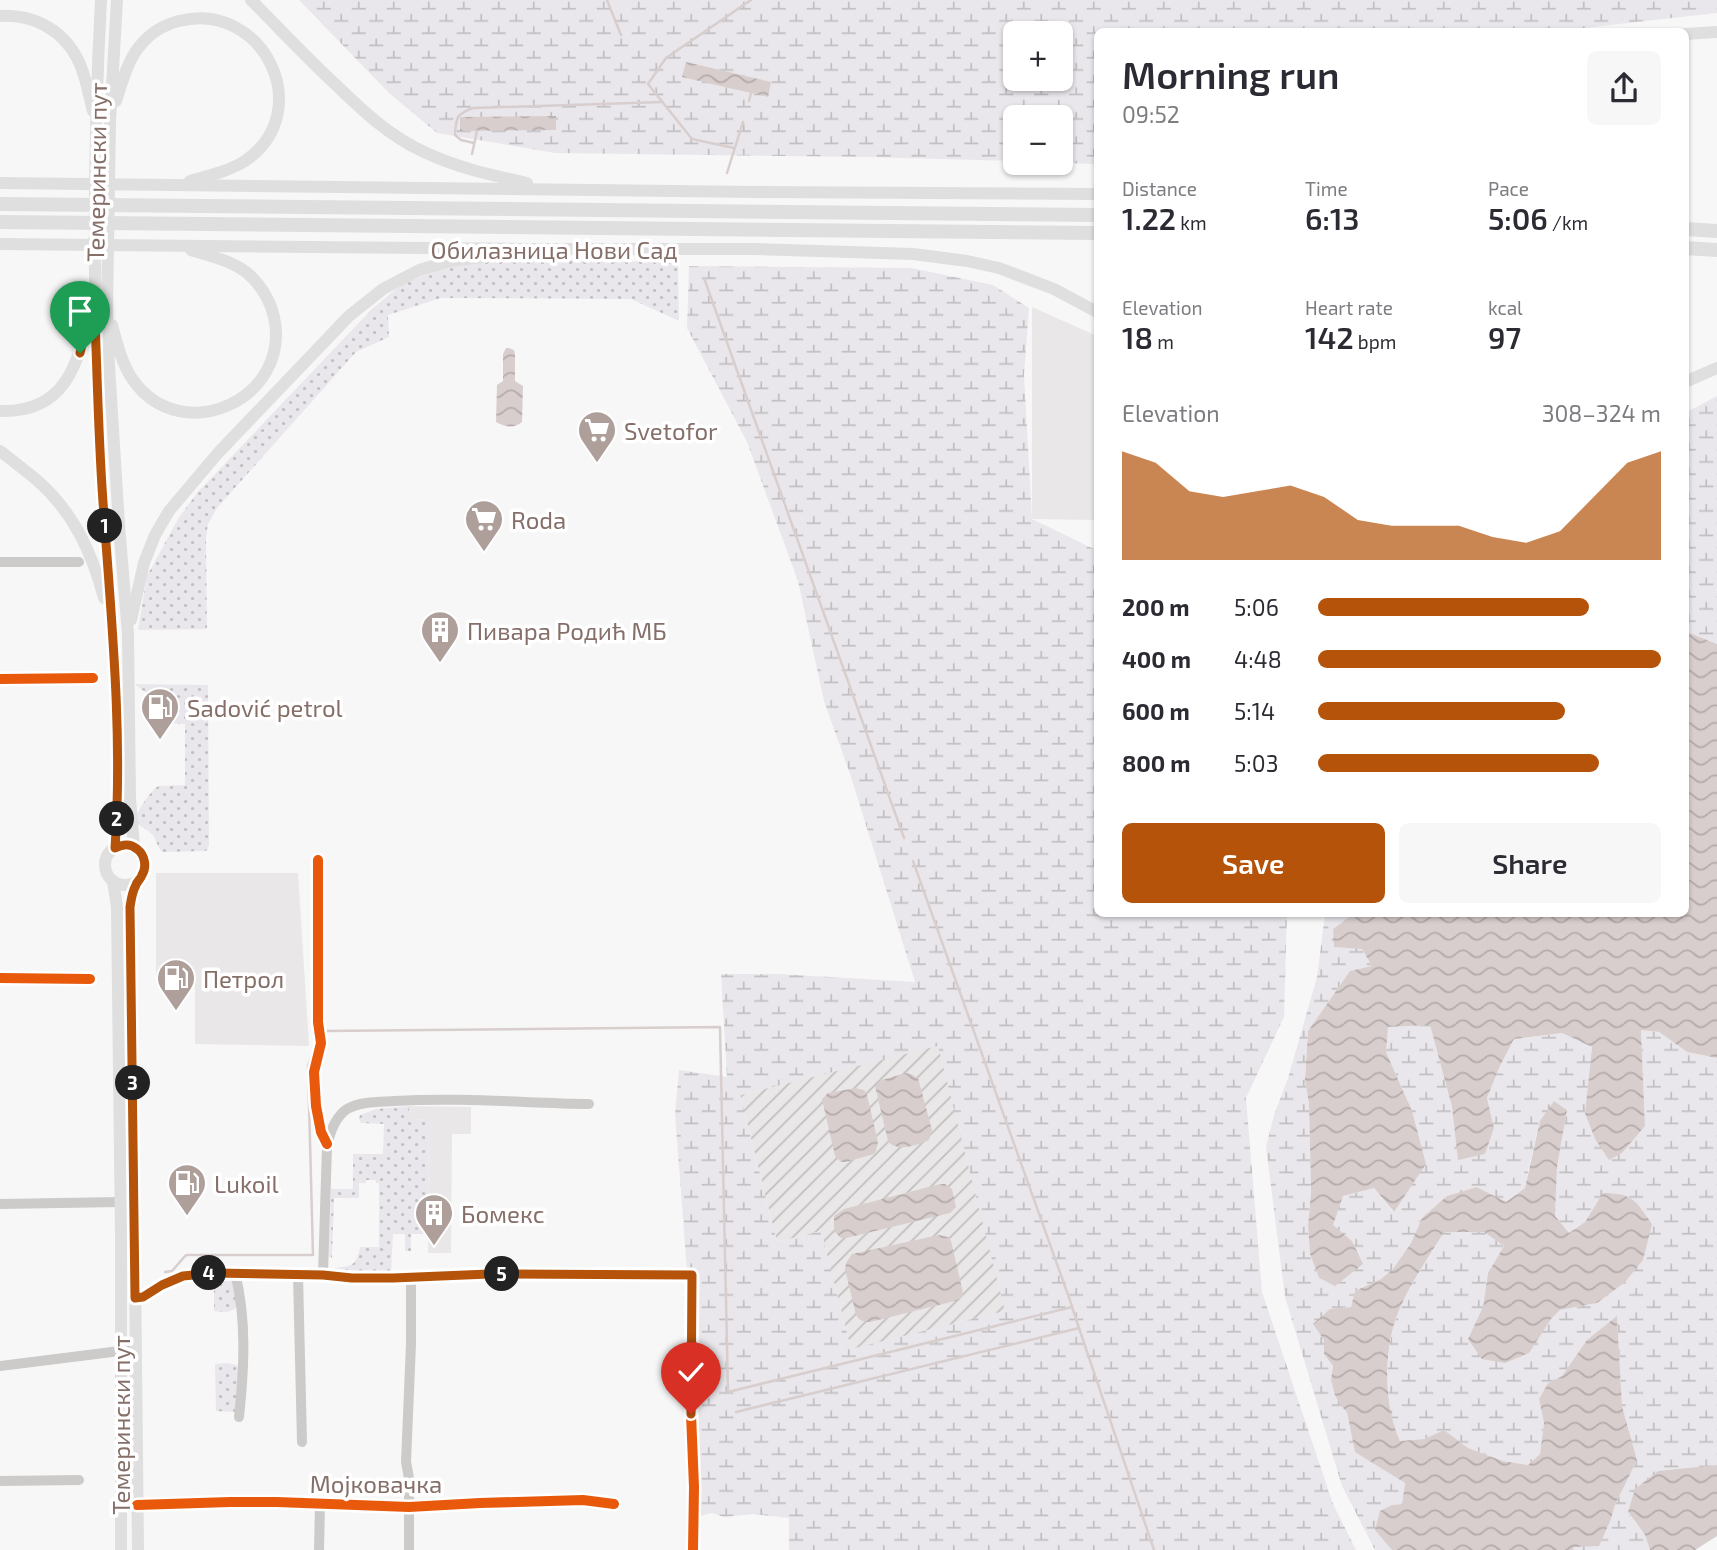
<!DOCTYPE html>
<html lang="en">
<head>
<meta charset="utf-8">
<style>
  body { margin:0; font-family:"Exo 2",sans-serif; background:#f7f7f7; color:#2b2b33; height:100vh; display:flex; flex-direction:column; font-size:26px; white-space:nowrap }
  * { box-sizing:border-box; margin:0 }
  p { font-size:23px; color:#7c7c81 }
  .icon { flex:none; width:38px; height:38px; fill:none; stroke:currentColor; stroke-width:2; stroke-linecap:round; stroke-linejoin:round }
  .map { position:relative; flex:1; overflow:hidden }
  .drawer { position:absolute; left:1094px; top:28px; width:595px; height:889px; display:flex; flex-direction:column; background:#fff; border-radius:10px; box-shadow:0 2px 5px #0004 }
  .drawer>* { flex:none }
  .fabs { position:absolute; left:1003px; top:21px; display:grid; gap:14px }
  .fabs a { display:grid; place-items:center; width:70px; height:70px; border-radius:10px; background:#fff; box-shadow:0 2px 5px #0004; font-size:35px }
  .pin { position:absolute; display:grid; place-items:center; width:60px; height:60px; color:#fff; margin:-72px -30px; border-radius:50% 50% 50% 0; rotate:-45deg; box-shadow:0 0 7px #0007 }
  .pin .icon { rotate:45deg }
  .km { position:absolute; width:35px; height:35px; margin:-18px; border-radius:50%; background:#222; color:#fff; font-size:19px; line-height:35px; text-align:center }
  .round { display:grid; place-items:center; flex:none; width:74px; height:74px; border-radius:10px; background:#f7f7f7 }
  .headline { display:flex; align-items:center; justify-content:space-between; height:119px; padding:0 28px }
  h1 { font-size:38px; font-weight:600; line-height:52px }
  .stats { display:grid; grid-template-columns:repeat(3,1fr); gap:10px; height:119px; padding:7px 28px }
  .stats div { display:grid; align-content:center }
  .stats b { font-size:30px; font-weight:600 }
  .stats small { font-size:19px; font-weight:400 }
  .stats p { font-size:19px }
  .chart { height:196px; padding:14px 28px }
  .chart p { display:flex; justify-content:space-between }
  .chart svg { width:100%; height:126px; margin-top:7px; fill:#b45309; opacity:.7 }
  .cta { display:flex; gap:14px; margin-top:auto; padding:14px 28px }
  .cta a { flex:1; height:80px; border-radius:10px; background:#b45309; color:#fff; font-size:28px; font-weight:600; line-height:80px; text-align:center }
  .cta a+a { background:#f7f7f7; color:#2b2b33 }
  ul { padding:0 28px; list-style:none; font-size:23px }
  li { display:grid; grid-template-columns:112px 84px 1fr; align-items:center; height:52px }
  li i { height:18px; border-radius:9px; background:#b45309 }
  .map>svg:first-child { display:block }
</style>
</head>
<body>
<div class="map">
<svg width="1717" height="1550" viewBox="0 0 1717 1550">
  <defs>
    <pattern id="industrial-furrows" width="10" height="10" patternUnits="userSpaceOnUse" patternTransform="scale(1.75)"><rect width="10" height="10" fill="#e9e7e7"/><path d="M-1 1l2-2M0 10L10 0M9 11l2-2" fill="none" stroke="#c2bfbf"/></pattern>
    <pattern id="grass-dots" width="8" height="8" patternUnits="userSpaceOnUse" patternTransform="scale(1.75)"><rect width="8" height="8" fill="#e9e7eb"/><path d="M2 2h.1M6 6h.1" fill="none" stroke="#c2bfc2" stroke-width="1.8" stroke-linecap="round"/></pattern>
    <pattern id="wetland-marsh" width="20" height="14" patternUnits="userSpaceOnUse" patternTransform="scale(1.75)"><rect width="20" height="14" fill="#e9e7eb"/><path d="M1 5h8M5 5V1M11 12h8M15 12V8" fill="none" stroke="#c2bfc2"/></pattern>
    <pattern id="water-waves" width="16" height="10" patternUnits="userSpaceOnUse" patternTransform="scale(1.75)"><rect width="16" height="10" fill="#d8cece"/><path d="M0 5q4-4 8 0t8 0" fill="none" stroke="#b5abab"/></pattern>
  </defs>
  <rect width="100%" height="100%" fill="#f7f7f7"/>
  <!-- built -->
  <g fill="#e9e7e7">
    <path d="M1032 307 1097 336V520L1032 519Z"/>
    <path d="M156 873H298L309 1046 195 1044V980L156 979Z"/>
    <path d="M409 1106 471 1107V1134H452L451 1253H428L429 1120 409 1119Z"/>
  </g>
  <!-- industrial -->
  <path fill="url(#industrial-furrows)" d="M939 1045 1006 1311 851 1350 821 1231 777 1242 740 1095Z"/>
  <!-- grass -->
  <g fill="url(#grass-dots)">
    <path d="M592 260 678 263 679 321 631 299 441 298 388 315 389 337 356 352 217 508 208 524 206 538 207 629 138 630 147 576 178 519 197 493 371 310C381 302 390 293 401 286 455 253 531 261 592 260Z"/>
    <path d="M135 684 208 685 209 846 206 851 162 852C158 848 157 842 154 837 149 830 142 827 135 823 136 810 147 798 155 788L159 786 185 785V724L170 723C168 689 154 703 135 684Z"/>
    <path d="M409 1106V1119L429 1120 428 1234H411V1251H405V1234H393L391 1273H352L331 1271 332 1269C351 1265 356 1268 360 1247H379V1183H376V1180H366V1183H359V1198H334L332 1258 329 1257 331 1189H353V1154H383L384 1124 361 1123 359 1119 360 1115 376 1109Z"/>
    <path d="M214 1278H230L233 1281 237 1307 233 1310 226 1312 214 1311Z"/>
    <path d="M228 1363 236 1365 239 1368 235 1412 216 1411 215 1364Z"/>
  </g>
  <!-- wetland -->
  <g fill="url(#wetland-marsh)" fill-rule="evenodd">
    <path d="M299 0H1717V13L1584 28 1577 32H1097V164L1061 163 1060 117H1015V161L865 157 555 153 437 133 389 93ZM1015 33H1060V79H1015Z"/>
    <path d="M689 266 911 268 993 285 1029 308 1024 375 1032 519 1094 549H1097V914H1287L1284 1017 1246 1098 1262 1292 1333 1504 1356 1550H789V1518L754 1514 724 1517 712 1513 700 1516V1488L696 1413V1298L687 1271 675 1114 679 1070 727 1077 721 974H779L915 982 851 777 824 701 798 581 747 442 687 328ZM938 1046 1005 1311 851 1349 821 1231 777 1242 740 1095Z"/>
    <path d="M1717 396V644L1685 631V413Z"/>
    <path d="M1325 914H1353L1333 929 1362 949 1373 966 1350 971 1308 1031 1305 1080 1309 1104 1311 1192 1308 1226 1310 1254 1319 1278 1352 1241 1332 1225 1343 1196 1374 1188 1393 1212 1412 1111 1386 1052 1387 1027 1430 1025 1452 1107 1459 1160 1494 1128 1487 1098 1500 1066 1514 1039 1562 1033 1592 1047 1585 1113 1645 1126 1641 1030 1659 1032 1687 1052 1717 1058V1465L1697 1468 1628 1513 1645 1535 1650 1550H1573L1574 1547 1611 1519 1615 1505 1637 1460 1622 1406 1617 1317 1573 1361 1562 1376 1548 1383 1539 1399 1544 1423 1540 1454 1528 1465 1503 1461 1468 1448 1444 1430 1424 1439 1399 1441C1384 1402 1383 1347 1400 1308 1411 1282 1430 1257 1444 1232H1484L1504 1246 1488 1273 1483 1308 1468 1339 1551 1319 1560 1310 1597 1303 1652 1224C1636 1201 1633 1193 1603 1194L1585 1222 1569 1233 1555 1216 1557 1167 1567 1109 1540 1121 1529 1167 1525 1188 1506 1202 1477 1187 1422 1218 1411 1243 1393 1269 1381 1279 1355 1291 1351 1307 1330 1309 1324 1354 1333 1366 1331 1380 1341 1406 1347 1411 1355 1451 1405 1483 1402 1504 1392 1505 1386 1541 1392 1550H1375L1342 1486 1285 1297 1266 1147 1274 1115 1288 1078 1317 977Z"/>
  </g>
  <!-- water -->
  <g fill="url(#water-waves)">
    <path d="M686 62 771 82 768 97 682 77Z"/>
    <path d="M556 116V130L460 131V117Z"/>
    <path d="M506 348H509L514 350 515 354V381L523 386 522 422C514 429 505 427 496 422L497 385 503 381V354Z"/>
    <path d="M1685 631 1717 644V1058L1687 1052 1659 1032 1641 1030 1645 1126 1622 1153 1609 1160 1595 1139 1585 1113 1592 1047 1562 1033 1514 1039 1500 1066 1487 1098 1494 1128 1485 1154 1458 1160 1452 1107 1430 1025 1388 1027 1386 1052 1412 1111 1426 1164 1394 1212 1374 1188 1343 1196 1333 1225 1352 1241 1363 1264 1335 1286 1319 1278 1310 1254 1308 1226 1311 1192 1309 1104 1305 1080 1308 1031 1350 971 1372 966 1362 949 1334 947 1333 929 1353 914H1685Z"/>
    <path d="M906 1073 911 1074 918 1078 932 1130 929 1140C917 1145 897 1153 888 1141L875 1086 882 1080Z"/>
    <path d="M855 1088 864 1090 867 1095 878 1142 876 1151 874 1154 846 1162H841L835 1156 822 1099 828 1093Z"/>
    <path d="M1554 1101 1567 1110 1557 1167 1555 1216 1569 1233 1585 1222 1603 1193C1633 1193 1636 1201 1652 1224L1643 1260 1625 1282 1597 1303 1560 1310 1551 1319 1529 1353 1505 1363 1482 1359 1468 1339 1483 1307 1488 1273 1504 1246 1484 1232H1444C1429 1257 1411 1282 1400 1308 1383 1346 1383 1404 1400 1441L1424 1439 1444 1430 1468 1448 1503 1461 1528 1465 1540 1454 1544 1423 1539 1399 1548 1383 1562 1376 1587 1340 1617 1316 1622 1406 1637 1460 1615 1505 1611 1519 1599 1546 1574 1547 1573 1550H1392L1375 1530 1380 1511 1392 1505 1402 1504 1405 1483 1355 1452 1347 1412 1341 1406 1335 1395 1331 1380 1333 1366 1324 1354V1340L1313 1324 1330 1309 1351 1307 1355 1291 1381 1279 1393 1269 1411 1243 1422 1218 1447 1196 1477 1187 1506 1202 1525 1188 1540 1121Z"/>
    <path d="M940 1184H945L952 1189 956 1207 950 1213 846 1238H841L834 1231V1216L844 1209Z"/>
    <path d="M939 1235 948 1237 951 1241 962 1288 963 1295 959 1300 870 1322C863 1322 860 1321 856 1315L845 1269 846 1263 852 1254Z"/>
    <path d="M1717 1465V1536L1695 1550H1650L1645 1535 1628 1512 1635 1489 1658 1471Z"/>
  </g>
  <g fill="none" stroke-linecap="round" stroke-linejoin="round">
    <!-- stream -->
    <g stroke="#d8cece" stroke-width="2.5">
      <path d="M607 0 621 35"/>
      <path d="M749 101 751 93"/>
      <path d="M474 143 461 140 455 135C456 118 456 114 473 108L663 102"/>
      <path d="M734 148 692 139 648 84 666 58 751 0"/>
      <path d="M472 154 477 131"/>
      <path d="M727 173 743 122"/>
      <path d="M704 278 904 838"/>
      <path d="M913 861 1072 1306"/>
      <path d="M324 1033 325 1031 720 1027 728 1392 1072 1307 1079 1328"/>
      <path d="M165 1272 172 1271 186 1255H313L308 1066 316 1044"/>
      <path d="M736 1412 1079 1328 1154 1550"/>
    </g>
    <!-- minor -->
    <g stroke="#cccbca" stroke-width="10">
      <path d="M0 562H79"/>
      <path d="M0 679 93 678"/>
      <path d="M318 860V1022L321 1043 314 1072 316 1106 321 1132 327 1143"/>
      <path d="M0 978 90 979"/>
      <path d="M0 1204 121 1202"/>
      <path d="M235 1273C247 1320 244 1369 239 1417"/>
      <path d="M298 1275 302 1442"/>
      <path d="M323 1275 327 1146C330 1132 335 1117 347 1109 361 1101 380 1102 395 1101 459 1097 525 1103 589 1104"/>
      <path d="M135 1298 143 1297 162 1285 183 1276 215 1273 323 1275 352 1278H393L489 1274 692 1275 691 1414 694 1487 693 1550"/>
      <path d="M0 1366 120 1351 136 1350"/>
      <path d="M0 1481 79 1480"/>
      <path d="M137 1505 230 1502H277L409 1507 480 1503 583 1500 614 1504"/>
      <path d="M319 1550 320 1504"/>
      <path d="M409 1550V1478L406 1462 411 1344V1277"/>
    </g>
    <!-- major -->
    <g stroke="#e0dfdf" stroke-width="12">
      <path d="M101 0C92 166 93 332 102 498 105 540 109 583 112 625 118 698 120 774 115 848"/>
      <path d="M117 0 110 121 107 308 109 366 119 525 128 634 130 798 134 847"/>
      <path d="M251 0C279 28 306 57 335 84 362 110 389 136 424 152 458 168 491 175 527 183"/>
      <path d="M0 16C32 14 62 29 77 58 86 74 88 93 93 111"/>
      <path d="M1685 34 1717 32"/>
      <path d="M116 101C122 83 127 62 139 47 149 34 163 25 179 21 263 0 318 111 245 161 229 171 208 176 190 181"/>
      <path d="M0 183 756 192 1097 194"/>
      <path d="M0 244 529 249H753L913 254 967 261 999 268 1054 289 1097 312"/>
      <path d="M112 325C117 344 122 364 133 380 182 449 292 399 274 317 270 300 260 283 246 272 230 260 210 256 191 250"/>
      <path d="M1685 382 1717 368"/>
      <path d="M0 411C66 413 78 364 90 311"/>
      <path d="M0 451C13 461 26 471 38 481 74 513 92 553 104 598"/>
      <path d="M131 620 144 563 155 535 169 511 218 453 349 316 383 289 419 270 450 261 497 255"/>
      <circle cx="125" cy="865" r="20"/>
      <path d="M113 881 117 907 121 1236V1550"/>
      <path d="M137 882 132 894 130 907 134 1168 138 1550"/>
    </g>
    <!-- highway -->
    <g stroke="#e0dfdf" stroke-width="14">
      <path d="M0 204 1097 215"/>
      <path d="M0 222 1097 233"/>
      <path d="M1685 229 1717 231"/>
      <path d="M1685 248 1717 250"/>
    </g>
    <defs>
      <g id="cycleway">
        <path d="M0 679 93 678"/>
        <path d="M318 860V1022L321 1043 314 1072 316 1106 321 1132 327 1144"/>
        <path d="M0 978 90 979"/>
        <path d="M135 1298 143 1297 162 1285 183 1276 215 1273 323 1275 352 1278H393L489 1274 692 1275 691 1414 694 1487 693 1550"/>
        <path d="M137 1505 230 1502H277L409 1507 480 1503 583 1500 614 1504"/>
      </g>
    </defs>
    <!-- cycleway casing -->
    <use href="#cycleway" stroke="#fff" stroke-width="15"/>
    <!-- cycleway -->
    <use href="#cycleway" stroke="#e8590c" stroke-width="10"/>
  </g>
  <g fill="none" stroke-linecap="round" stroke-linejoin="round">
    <defs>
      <path id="route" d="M80 353 94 294C97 363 98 433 103 502 111 616 123 732 115 848 123 844 130 843 137 849 145 855 147 867 142 875 141 879 137 881 136 885 132 892 131 900 130 907L135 1298 143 1297 162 1285 183 1276 215 1273 323 1275 352 1278H393L489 1274 692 1275 691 1414"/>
    </defs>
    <!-- route casing -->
    <use href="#route" stroke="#fff" stroke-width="14"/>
    <!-- route -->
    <use href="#route" stroke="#b45309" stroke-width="9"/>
  </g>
  <!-- icons -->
  <defs>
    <symbol id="supermarket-pin" viewBox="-11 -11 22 30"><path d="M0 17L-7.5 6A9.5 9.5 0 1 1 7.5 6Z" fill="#ae9f9b" stroke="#fff"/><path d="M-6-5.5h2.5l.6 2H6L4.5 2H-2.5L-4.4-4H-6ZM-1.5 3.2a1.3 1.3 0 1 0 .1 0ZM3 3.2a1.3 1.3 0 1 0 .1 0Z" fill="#fff"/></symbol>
    <symbol id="building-pin" viewBox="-11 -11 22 30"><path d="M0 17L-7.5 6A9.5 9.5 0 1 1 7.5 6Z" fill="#ae9f9b" stroke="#fff"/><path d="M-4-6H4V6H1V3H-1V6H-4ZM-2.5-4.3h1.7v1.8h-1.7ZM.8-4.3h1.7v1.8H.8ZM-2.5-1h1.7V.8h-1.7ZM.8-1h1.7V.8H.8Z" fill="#fff"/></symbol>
    <symbol id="fuel-pin" viewBox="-11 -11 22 30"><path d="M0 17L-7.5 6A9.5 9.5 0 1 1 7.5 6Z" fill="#ae9f9b" stroke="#fff"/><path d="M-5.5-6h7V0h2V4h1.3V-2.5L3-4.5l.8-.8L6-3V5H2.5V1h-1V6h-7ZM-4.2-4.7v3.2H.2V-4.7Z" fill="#fff"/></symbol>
  </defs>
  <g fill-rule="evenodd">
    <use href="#supermarket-pin" x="575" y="408" width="44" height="60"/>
    <use href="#supermarket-pin" x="462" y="497" width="44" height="60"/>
    <use href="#building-pin" x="418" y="608" width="44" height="60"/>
    <use href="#fuel-pin" x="138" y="685" width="44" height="60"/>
    <use href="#fuel-pin" x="154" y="956" width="44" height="60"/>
    <use href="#fuel-pin" x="165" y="1161" width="44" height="60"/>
    <use href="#building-pin" x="412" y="1191" width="44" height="60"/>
  </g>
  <g text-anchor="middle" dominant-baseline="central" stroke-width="7" stroke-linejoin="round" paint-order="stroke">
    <!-- street labels -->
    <g font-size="24" fill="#866f69" stroke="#fff">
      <text transform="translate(96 172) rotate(-89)">Темерински пут</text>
      <text x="554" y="249">Обилазница Нови Сад</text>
      <text transform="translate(120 1425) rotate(-90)">Темерински пут</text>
      <text x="376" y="1483">Мојковачка</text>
    </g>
    <!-- poi labels -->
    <g font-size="24" fill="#866f69" stroke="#fff" text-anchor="start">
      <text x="624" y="430">Svetofor</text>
      <text x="511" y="519">Roda</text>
      <text x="467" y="630">Пивара Родић МБ</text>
      <text x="187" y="707">Sadović petrol</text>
      <text x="203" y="978">Петрол</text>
      <text x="214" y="1183">Lukoil</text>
      <text x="461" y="1213">Бомекс</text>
    </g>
  </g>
</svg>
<div class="fabs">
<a>+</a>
<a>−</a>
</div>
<div class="pin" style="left:80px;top:353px;background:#1e9e55"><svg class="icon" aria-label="arrive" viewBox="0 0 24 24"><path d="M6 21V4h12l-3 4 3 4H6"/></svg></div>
<div class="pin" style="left:691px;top:1414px;background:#d93025"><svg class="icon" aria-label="check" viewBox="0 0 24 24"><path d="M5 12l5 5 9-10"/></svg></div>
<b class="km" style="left:105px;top:526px">1</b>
<b class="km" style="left:117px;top:819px">2</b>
<b class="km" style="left:133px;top:1083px">3</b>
<b class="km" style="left:209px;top:1273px">4</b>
<b class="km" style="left:502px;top:1274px">5</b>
<section class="drawer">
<div class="headline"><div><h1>Morning run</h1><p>09:52</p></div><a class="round"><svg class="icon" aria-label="share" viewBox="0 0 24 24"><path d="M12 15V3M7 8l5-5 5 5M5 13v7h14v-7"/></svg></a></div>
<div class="stats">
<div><p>Distance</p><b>1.22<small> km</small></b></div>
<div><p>Time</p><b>6:13</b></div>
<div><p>Pace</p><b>5:06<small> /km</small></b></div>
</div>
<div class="stats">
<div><p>Elevation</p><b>18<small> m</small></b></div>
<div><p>Heart rate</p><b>142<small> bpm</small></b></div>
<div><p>kcal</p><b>97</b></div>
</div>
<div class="chart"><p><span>Elevation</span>308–324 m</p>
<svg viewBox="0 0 160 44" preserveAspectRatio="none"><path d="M0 44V6L10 10L20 20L30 22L40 20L50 18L60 22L70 30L80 32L90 32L100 32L110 36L120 38L130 34L140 22L150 10L160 6V44z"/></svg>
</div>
<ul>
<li><b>200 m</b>5:06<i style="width:79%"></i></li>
<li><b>400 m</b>4:48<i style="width:100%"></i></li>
<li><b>600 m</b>5:14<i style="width:72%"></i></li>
<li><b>800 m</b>5:03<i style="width:82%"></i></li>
</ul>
<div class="cta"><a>Save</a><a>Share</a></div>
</section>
</div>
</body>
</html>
